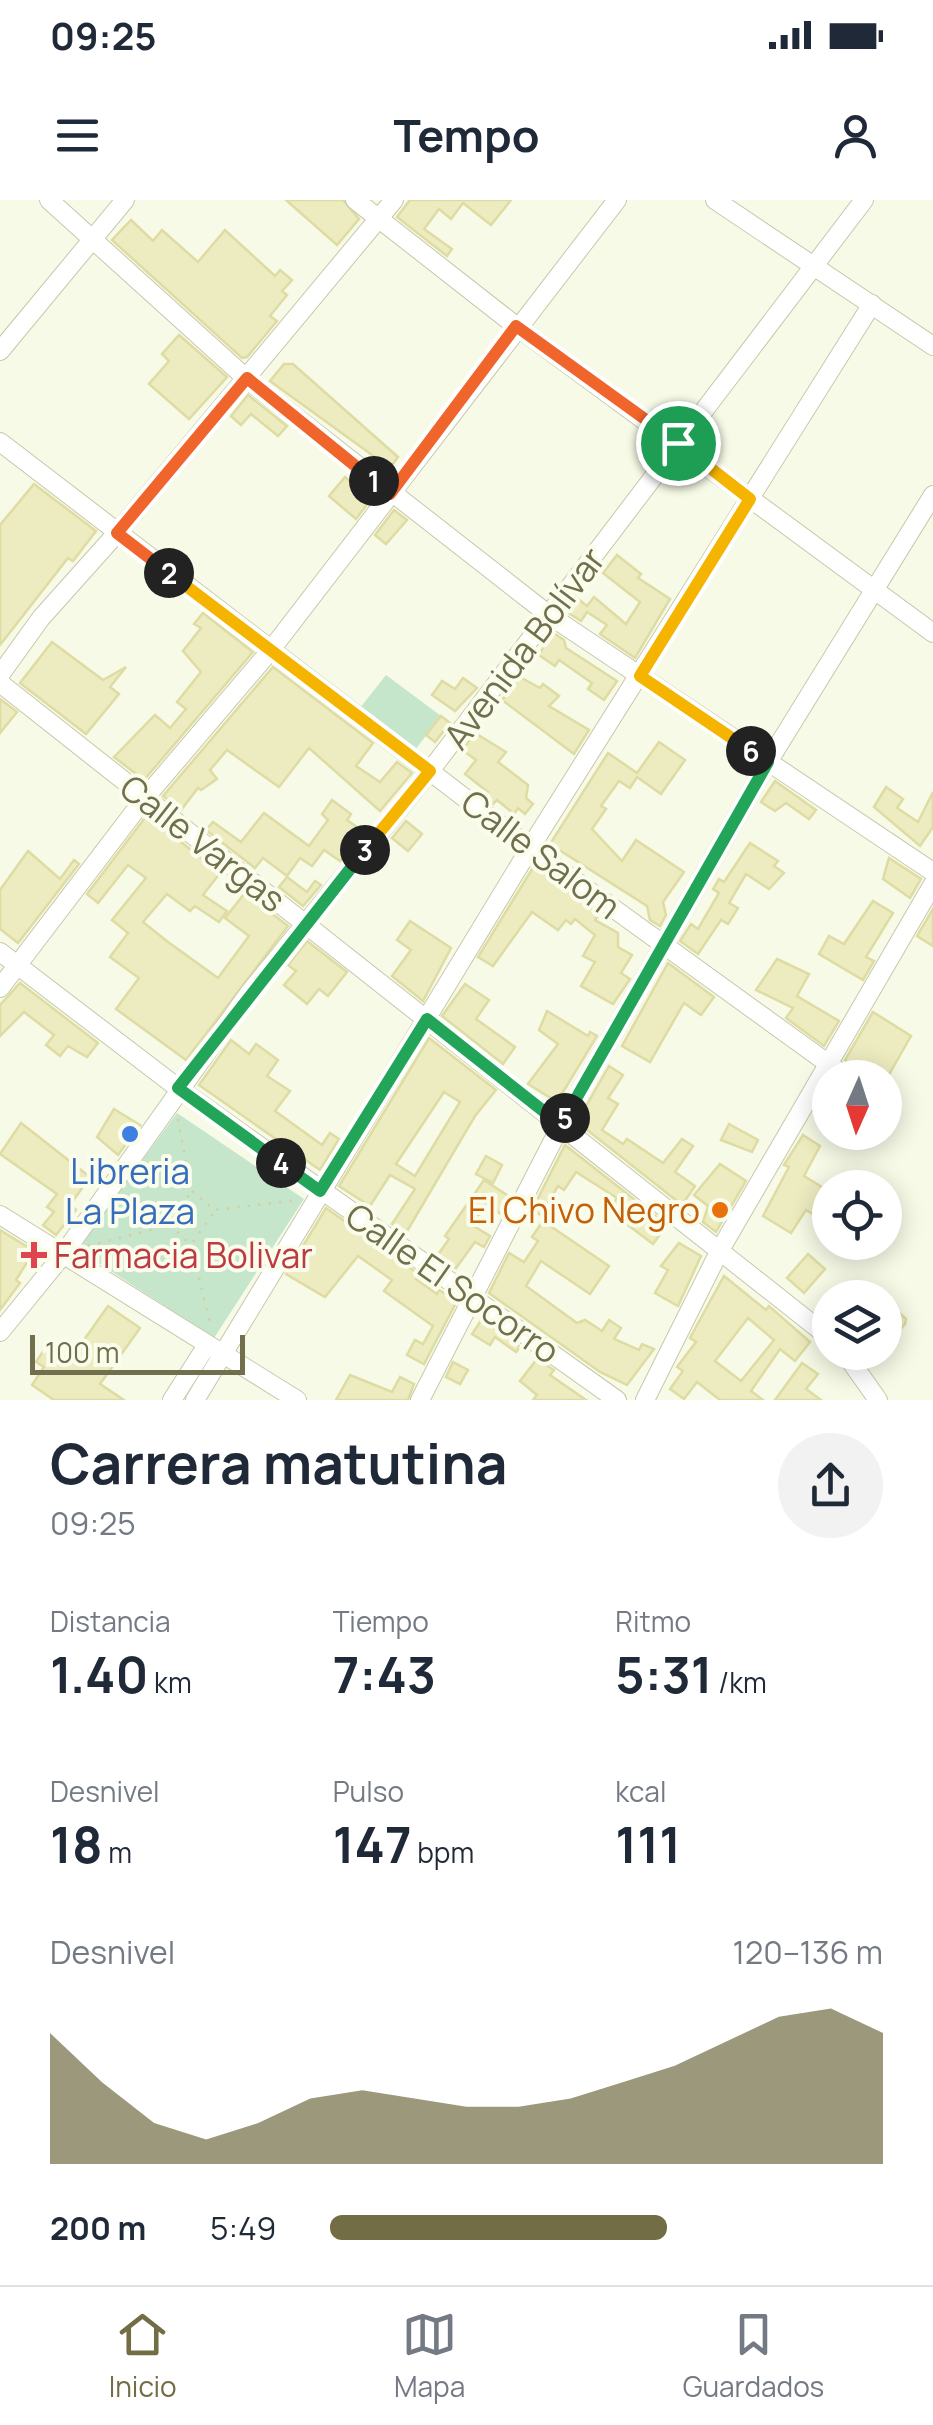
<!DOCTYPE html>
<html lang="es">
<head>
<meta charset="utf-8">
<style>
  body { margin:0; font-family:Manrope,sans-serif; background:#f2f2f3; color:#1f2937; height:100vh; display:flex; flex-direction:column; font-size:38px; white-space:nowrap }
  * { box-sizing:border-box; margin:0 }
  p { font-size:32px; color:#747a83 }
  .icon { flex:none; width:55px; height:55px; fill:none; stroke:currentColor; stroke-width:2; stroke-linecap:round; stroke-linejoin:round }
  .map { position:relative; height:1200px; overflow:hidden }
  .drawer { display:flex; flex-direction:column; background:#fff; flex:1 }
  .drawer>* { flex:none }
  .needle { width:65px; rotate:183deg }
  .tools { position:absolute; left:812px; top:860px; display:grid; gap:20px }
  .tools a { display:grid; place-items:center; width:90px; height:90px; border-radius:50%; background:#fff; box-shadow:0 5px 25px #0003; font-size:50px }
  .scale { position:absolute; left:30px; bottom:25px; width:215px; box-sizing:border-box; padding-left:10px; border:5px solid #716f4d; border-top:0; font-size:28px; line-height:35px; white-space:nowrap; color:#716f4d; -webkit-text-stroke:8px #fafdec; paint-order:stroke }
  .pin { position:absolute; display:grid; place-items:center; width:85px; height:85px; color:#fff; margin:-42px; border:5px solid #fff; border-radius:50%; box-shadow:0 2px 10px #0007 }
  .km { position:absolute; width:50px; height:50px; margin:-25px; border-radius:50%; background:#222; color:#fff; font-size:28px; line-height:50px; text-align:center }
  .round { display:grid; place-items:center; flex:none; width:105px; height:105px; border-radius:52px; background:#f2f2f3 }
  .head { display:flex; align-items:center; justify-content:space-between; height:170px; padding:0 50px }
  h1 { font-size:55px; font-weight:700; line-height:75px }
  .metrics { display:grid; grid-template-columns:repeat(3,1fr); gap:15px; height:170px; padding:10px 50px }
  .metrics div { display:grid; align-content:center }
  .metrics b { font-size:50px; font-weight:700 }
  .metrics small { font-size:28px; font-weight:400 }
  .metrics p { font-size:28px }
  .chart { height:280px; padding:20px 50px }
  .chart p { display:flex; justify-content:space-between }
  .chart svg { width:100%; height:180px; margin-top:10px; fill:#726d45; opacity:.7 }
  ul { padding:0 50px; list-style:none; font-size:32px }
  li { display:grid; grid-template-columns:160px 120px 1fr; align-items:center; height:75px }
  li i { height:25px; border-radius:12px; background:#726d45 }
  .status { display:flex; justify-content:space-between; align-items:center; height:70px; padding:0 50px; background:#fff; direction:ltr }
  .status svg { height:28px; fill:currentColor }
  header { display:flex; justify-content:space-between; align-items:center; height:130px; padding:0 50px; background:#fff; font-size:45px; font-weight:700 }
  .dock { display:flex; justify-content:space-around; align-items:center; height:140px; border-top:2px solid #e0e1e3; background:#fff; font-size:28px; color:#747a83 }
  .dock a { display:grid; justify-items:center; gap:5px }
  .dock .on { color:#726d45 }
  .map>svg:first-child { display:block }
</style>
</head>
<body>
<div class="status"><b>09:25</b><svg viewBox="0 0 49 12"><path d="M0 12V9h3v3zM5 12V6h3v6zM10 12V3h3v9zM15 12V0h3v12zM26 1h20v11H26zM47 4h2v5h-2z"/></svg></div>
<header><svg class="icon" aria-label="menu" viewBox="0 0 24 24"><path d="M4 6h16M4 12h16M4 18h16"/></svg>Tempo<svg class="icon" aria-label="person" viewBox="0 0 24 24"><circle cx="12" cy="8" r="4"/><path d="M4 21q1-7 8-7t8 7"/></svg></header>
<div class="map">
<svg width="933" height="1200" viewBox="0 0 933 1200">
  <rect width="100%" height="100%" fill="#f6fae6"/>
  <!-- green -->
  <g fill="#c6e6cc">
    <path d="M386 475 441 516 415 550 360 508Z"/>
    <path d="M177 913 304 999 214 1138 77 1049Z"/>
  </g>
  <!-- building -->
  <g fill="#edecc0" stroke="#dedca2" stroke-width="2.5" fill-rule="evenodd">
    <path d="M286 0H343L359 19 337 45Z"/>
    <path d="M410 0H511L491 25 463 3 451 19 439 9 424 29 452 49 447 56 397 17Z"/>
    <path d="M131 20 153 41 162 30 198 62 225 30 275 76 280 70 292 80 282 91 287 95 270 116 277 121 247 157 242 158 112 40Z"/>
    <path d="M179 135 227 177 189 219 149 184 169 161 162 154Z"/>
    <path d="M284 164H293L398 257 390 268 270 181Z"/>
    <path d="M248 195 287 226 278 236 251 214 241 225 231 216Z"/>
    <path d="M345 277 371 299 356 319 329 296Z"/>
    <path d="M34 284 96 331 73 361 68 358 0 445V325Z"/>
    <path d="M394 310 407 320 386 344 375 335Z"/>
    <path d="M617 355 641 374 638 378 670 399 635 458 600 434 607 425 587 412 581 421 567 412 577 398 587 406 594 397 626 424 640 402 603 373Z"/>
    <path d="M203 413 253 452 144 580 114 557 155 515 170 528 186 509 177 502 201 472 183 451 201 428 194 424Z"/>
    <path d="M552 432 564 440 566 448 617 481 604 500 588 489 592 483 559 460 555 466 539 455Z"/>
    <path d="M52 442 103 480 126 467 110 487 119 494 86 534 20 483Z"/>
    <path d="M273 467 373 543 356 566 380 582 397 562 412 573 380 611 309 548 279 587 227 550 210 570 217 579 201 590 198 588 181 610 163 596Z"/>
    <path d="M520 477 540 488 543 484 559 496 549 506 589 530 574 554 502 500Z"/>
    <path d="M463 478 477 488 455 511 432 495 442 481 455 489Z"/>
    <path d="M0 499 17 512 0 533Z"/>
    <path d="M441 516 450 523 435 542 426 535Z"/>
    <path d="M475 533 506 552 498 562 528 585 526 598 533 604 525 614 518 608 514 614 497 600 493 604 484 597 488 592 465 574 476 560 462 550Z"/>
    <path d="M659 542 685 560 661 594 637 577 630 588 619 581 601 606 606 609 592 629 622 661 636 640 684 672 663 702 666 715 660 726 650 720 647 706 550 644 608 553 637 573Z"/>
    <path d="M775 581 816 610 809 619 786 603 775 611 761 602Z"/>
    <path d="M886 587 903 599 897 608 918 622 933 592V627L920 646 874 607Z"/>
    <path d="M332 600 351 614 347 620 364 632 340 661 324 650 312 666 300 658 287 676 263 658 255 668 206 630 213 622 241 642 264 613 309 646 328 620 322 614Z"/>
    <path d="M147 615 220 673 203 695 227 711 219 722 195 706 190 711 167 694 143 722 168 742 218 778 249 736 225 718 245 693 288 726 186 860 116 809 139 778 110 757 128 733 112 720 146 678 128 665 98 703 87 694Z"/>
    <path d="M406 621 422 634 408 651 392 638Z"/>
    <path d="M750 643 778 661 774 666 784 673 769 689 746 674 729 703 738 708 728 724 721 720 698 754 680 741 691 724 698 729 719 693 713 689 719 679 724 682Z"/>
    <path d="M28 651 60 679 74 660 79 664 18 743 0 729V690Z"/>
    <path d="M889 658 921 679 910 698 883 679Z"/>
    <path d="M534 666 599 714 595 720 618 733V747L632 755 621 773 630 779 613 804 581 786 595 762 583 756 595 735 575 719 571 724 566 720 558 730 532 712 493 766 478 757Z"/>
    <path d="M287 677 307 692 315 681 321 685 303 706 279 687Z"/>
    <path d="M873 701 893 713 866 757 874 761 863 780 819 754 829 736 844 744Z"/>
    <path d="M933 709V746L917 736Z"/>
    <path d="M410 721 451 748 423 801 392 776 411 750 397 740Z"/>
    <path d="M307 741 347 772 328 796 319 789 307 804 284 785 296 771 288 765Z"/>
    <path d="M777 759 809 774 797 796 839 821 824 846 786 818 793 808 756 790Z"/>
    <path d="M668 763 714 797 701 815 684 803 650 862 622 846Z"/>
    <path d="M20 783 98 843 87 857 68 846 60 856 46 845 54 835 24 812 0 836V805Z"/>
    <path d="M465 784 489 800 476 819 515 847 503 864 442 816Z"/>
    <path d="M547 811 588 836 590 832 597 836 557 902 528 884 558 844 539 830Z"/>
    <path d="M873 812 911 836 887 878H867L845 860Z"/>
    <path d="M429 838 496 890 475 916 406 1033 392 1024 415 989 390 975 370 1006 339 986ZM444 892 460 902 415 976 396 964Z"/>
    <path d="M231 840 249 854 256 844 278 860 267 876 290 891 275 911 322 945 330 933 339 939 320 970 199 885Z"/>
    <path d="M609 866 623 875 608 898 618 904 602 930 623 944 627 939 663 963 682 939 693 946 675 972 695 986 682 1005 577 922Z"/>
    <path d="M114 909 140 925 118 955 97 937Z"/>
    <path d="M21 923 90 977 70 1005 76 1010 56 1035 43 1025 54 1012 47 1007 57 994 0 954Z"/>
    <path d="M729 924 758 940 752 952 721 940Z"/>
    <path d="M803 935 820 946 804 976 830 992 816 1016 806 1010 791 1033 763 1016 789 967 784 965Z"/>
    <path d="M565 945 667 1025 653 1044 608 1010 617 998 576 972 564 990 558 986 541 1015 532 1010Z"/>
    <path d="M486 956 502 965 493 983 476 974Z"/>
    <path d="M720 964 746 981 716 1032 703 1022 708 1006 694 995Z"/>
    <path d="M484 980 510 997 501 1014 486 1004 472 1025 490 1036 484 1047 475 1042 456 1068 437 1056 449 1039 445 1036Z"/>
    <path d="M326 1008 420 1075 416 1079 437 1094 439 1090 457 1101 424 1164 407 1155 415 1140 423 1144 433 1126 384 1091 392 1080 358 1056 325 1097 286 1074Z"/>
    <path d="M543 1021 609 1066 590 1094 541 1061 526 1086 577 1123 585 1120 602 1131 609 1120 621 1128 614 1139 639 1150 642 1144 654 1149 627 1185 600 1172 489 1093 509 1053 524 1062 538 1041 532 1037Z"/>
    <path d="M0 1030 34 1051 16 1080 20 1083 0 1110Z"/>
    <path d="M679 1043 701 1056 678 1106 655 1093 668 1070 661 1066Z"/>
    <path d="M808 1054 825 1069 804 1093 787 1078Z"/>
    <path d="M724 1076 766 1110 769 1106 810 1142 795 1161 780 1149 751 1191 763 1200H720L697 1182 684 1199 670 1189 683 1171 677 1167 696 1142 690 1138ZM748 1118 774 1140 741 1181 715 1161Z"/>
    <path d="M108 1106 140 1128 100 1184 124 1200H54L32 1185 44 1167 36 1162 47 1146 69 1161Z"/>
    <path d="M896 1110 906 1119 905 1124 885 1147V1122Z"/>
    <path d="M482 1119 520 1147 516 1152 495 1137 490 1145 472 1134Z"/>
    <path d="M537 1159 554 1170 550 1175 586 1200H533L537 1195 520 1181Z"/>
    <path d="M453 1162 468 1170 460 1184 446 1177Z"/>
    <path d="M802 1163 818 1174 806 1189 821 1200H775Z"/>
    <path d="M350 1175 392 1192 400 1177 414 1184 408 1200H336Z"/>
  </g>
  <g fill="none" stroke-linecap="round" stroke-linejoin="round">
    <defs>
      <g id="minor">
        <path d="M49 0 247 179 549 415 933 672"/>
        <path d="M355 0 516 126 933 433"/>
        <path d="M715 0 933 146"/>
        <path d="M0 151 125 0"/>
        <path d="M0 242 530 648 848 878"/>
        <path d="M0 475 41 418 117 333 394 0"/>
        <path d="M0 483 830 1138"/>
        <path d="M0 752 178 888 617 1200"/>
        <path d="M0 788 144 599 270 451 617 0"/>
        <path d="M0 1015 297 1200"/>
        <path d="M0 1132 62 1056 249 793 430 571 864 0"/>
        <path d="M844 1152 878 1200"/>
        <path d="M172 1200 207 1145"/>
        <path d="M195 1200 530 648 872 104"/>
        <path d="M420 1200 561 925 768 562 933 295"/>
        <path d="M645 1200 720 1050 933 684"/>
      </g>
    </defs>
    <!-- minor casing -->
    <use href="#minor" stroke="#c7c8ab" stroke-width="20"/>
    <!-- path -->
    <g stroke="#d2d0a3" stroke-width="2.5" stroke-dasharray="2.5 8" stroke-linecap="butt">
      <path d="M178 919 191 990 214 1010 298 1000"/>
      <path d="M170 1024 190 993"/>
      <path d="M193 1042 214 1012"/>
      <path d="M88 1046 170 1025 191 1045 211 1127"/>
    </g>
    <!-- minor -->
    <use href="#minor" stroke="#fff" stroke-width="18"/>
  </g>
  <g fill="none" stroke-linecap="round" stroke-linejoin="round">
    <defs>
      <path id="split-1" d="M374 281 390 294 516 126 678 243"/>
      <path id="split-2" d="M169 373 117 333 247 178 374 281"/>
      <path id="split-3" d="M169 373 430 571 365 650"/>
      <path id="split-4" d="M281 963 178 888 365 650"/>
      <path id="split-5" d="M281 963 320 991 427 819 561 925 565 918"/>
      <path id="split-6" d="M565 918 768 562 751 551"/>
      <path id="split-7" d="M678 243 750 299 640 476 751 551"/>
    </defs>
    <!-- split-1 casing -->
    <use href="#split-1" stroke="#fff" stroke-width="20"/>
    <!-- split-2 casing -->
    <use href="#split-2" stroke="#fff" stroke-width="20"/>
    <!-- split-3 casing -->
    <use href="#split-3" stroke="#fff" stroke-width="20"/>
    <!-- split-4 casing -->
    <use href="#split-4" stroke="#fff" stroke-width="20"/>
    <!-- split-5 casing -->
    <use href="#split-5" stroke="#fff" stroke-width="20"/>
    <!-- split-6 casing -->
    <use href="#split-6" stroke="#fff" stroke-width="20"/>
    <!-- split-7 casing -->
    <use href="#split-7" stroke="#fff" stroke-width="20"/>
    <!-- split-1 -->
    <use href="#split-1" stroke="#f0652b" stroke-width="12"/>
    <!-- split-2 -->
    <use href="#split-2" stroke="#f0652b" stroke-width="12"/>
    <!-- split-3 -->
    <use href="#split-3" stroke="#f5b400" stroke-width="12"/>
    <!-- split-4 -->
    <use href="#split-4" stroke="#22a559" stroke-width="12"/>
    <!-- split-5 -->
    <use href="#split-5" stroke="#22a559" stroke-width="12"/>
    <!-- split-6 -->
    <use href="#split-6" stroke="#22a559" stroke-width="12"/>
    <!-- split-7 -->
    <use href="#split-7" stroke="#f5b400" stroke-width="12"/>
  </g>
  <!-- markers -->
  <circle fill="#3f7fe0" stroke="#fafdec" stroke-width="4" cx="130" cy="934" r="10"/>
  <circle fill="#e8710a" stroke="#fafdec" stroke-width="4" cx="720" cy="1010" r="10"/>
  <path fill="#e0444e" stroke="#fafdec" stroke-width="4" d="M29 1040h10v10h10v10h-10v10h-10v-10h-10v-10h10z"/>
  <g text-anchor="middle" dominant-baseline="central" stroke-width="8" stroke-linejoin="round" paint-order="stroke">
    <!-- street labels -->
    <g font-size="35" fill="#716f4d" stroke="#fafdec">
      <text transform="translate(524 448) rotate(-53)">Avenida Bolívar</text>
      <text transform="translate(203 643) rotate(38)">Calle Vargas</text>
      <text transform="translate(541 654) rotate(37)">Calle Salom</text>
      <text transform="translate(453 1083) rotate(35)">Calle El Socorro</text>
    </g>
    <!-- shop labels -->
    <g font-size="35" fill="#366cbe" stroke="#fafdec">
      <text x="130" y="971">Libreria<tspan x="130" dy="40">La Plaza</tspan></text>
    </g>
    <!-- food labels -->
    <g font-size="35" fill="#c56008" stroke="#fafdec" text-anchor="end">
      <text x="700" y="1010">El Chivo Negro</text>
    </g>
    <!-- health labels -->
    <g font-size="35" fill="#be3a42" stroke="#fafdec" text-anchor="start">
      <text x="54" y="1055">Farmacia Bolivar</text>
    </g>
  </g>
</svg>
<div class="tools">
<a><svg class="needle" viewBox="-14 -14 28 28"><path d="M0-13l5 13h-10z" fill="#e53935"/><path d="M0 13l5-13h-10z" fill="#747a83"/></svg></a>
<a><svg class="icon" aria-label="locate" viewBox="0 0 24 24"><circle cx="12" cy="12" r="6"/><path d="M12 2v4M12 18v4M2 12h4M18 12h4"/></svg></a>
<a><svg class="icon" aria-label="layers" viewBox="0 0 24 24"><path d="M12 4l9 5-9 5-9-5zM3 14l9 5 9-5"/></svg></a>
</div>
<div class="scale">100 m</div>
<div class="pin" style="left:678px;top:243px;background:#1e9e55"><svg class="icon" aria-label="arrive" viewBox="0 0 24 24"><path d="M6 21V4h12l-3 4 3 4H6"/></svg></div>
<b class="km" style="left:374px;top:281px">1</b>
<b class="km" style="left:169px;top:373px">2</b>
<b class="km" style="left:365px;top:650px">3</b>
<b class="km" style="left:281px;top:963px">4</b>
<b class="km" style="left:565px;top:918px">5</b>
<b class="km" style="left:751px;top:551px">6</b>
</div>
<section class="drawer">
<div class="head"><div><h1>Carrera matutina</h1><p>09:25</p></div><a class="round"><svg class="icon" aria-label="share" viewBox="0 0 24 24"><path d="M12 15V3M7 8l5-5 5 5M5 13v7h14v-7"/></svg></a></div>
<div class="metrics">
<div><p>Distancia</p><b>1.40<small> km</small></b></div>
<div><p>Tiempo</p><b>7:43</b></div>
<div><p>Ritmo</p><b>5:31<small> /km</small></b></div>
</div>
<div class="metrics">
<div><p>Desnivel</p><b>18<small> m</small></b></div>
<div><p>Pulso</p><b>147<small> bpm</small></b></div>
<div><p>kcal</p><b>111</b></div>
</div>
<div class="chart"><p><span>Desnivel</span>120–136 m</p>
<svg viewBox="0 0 160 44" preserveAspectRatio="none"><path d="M0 44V12L10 24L20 34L30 38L40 34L50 28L60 26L70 28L80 30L90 30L100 28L110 24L120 20L130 14L140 8L150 6L160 12V44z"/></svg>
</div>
<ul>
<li><b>200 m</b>5:49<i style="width:61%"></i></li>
</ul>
</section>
<nav class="dock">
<a class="on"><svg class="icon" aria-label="home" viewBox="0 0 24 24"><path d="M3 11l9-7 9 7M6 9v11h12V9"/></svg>Inicio</a>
<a><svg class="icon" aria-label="map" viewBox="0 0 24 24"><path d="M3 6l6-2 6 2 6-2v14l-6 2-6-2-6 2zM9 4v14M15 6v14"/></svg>Mapa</a>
<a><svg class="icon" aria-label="saved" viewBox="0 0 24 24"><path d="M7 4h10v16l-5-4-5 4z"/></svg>Guardados</a>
</nav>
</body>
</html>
